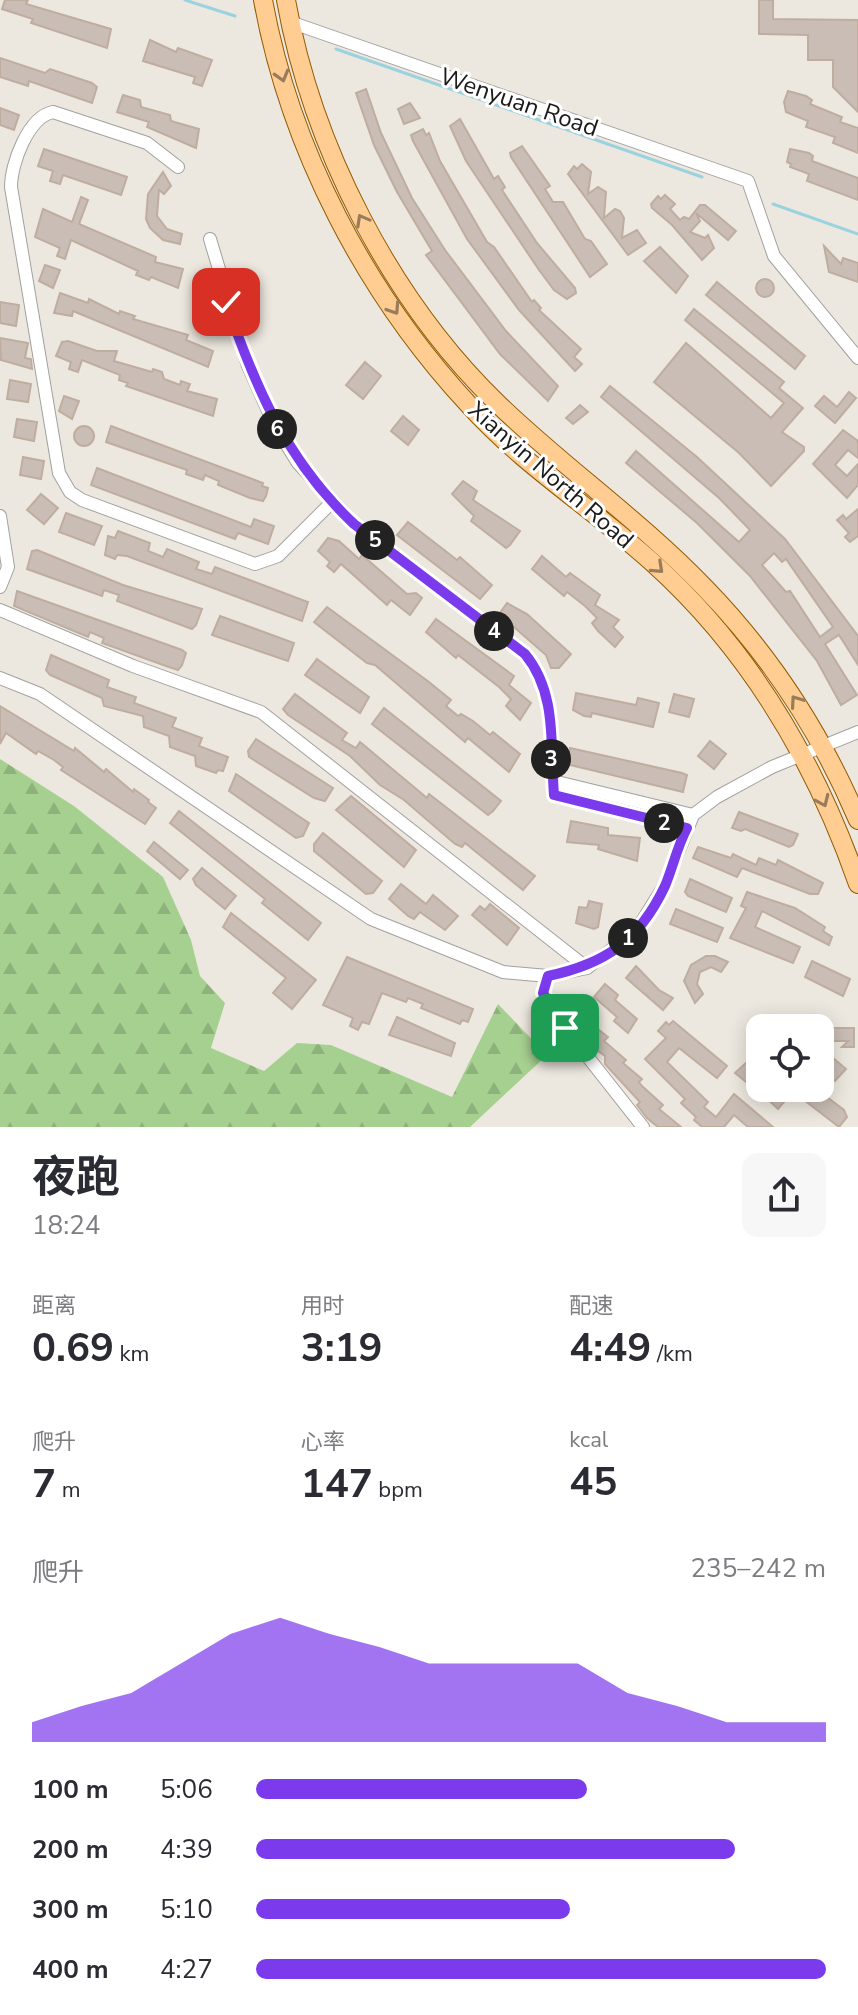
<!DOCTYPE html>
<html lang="zh">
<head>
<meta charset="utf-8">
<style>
  body { margin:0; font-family:"Nunito Sans","Noto Sans SC",sans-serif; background:#f7f7f7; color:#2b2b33; height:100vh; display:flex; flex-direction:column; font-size:30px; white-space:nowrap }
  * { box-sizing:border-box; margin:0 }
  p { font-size:26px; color:#7c7c81 }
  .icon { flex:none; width:44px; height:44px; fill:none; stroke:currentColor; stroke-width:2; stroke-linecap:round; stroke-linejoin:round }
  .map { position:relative; height:1127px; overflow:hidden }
  .panel { display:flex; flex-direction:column; background:#fff; flex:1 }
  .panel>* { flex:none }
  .fabs { position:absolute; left:746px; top:1014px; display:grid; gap:16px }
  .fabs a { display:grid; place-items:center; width:88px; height:88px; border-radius:16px; background:#fff; box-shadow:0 4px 20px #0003; font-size:40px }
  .pin { position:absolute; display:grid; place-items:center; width:68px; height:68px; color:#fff; margin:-34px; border-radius:16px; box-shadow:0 4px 12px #0006 }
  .km { position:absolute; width:40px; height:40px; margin:-20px; border-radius:50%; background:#222; color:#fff; font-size:22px; line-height:40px; text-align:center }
  .round { display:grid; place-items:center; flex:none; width:84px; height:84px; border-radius:16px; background:#f7f7f7 }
  .overview { display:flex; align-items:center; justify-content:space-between; height:136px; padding:0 32px }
  h1 { font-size:44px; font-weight:700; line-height:60px }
  .stats { display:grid; grid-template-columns:repeat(3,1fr); gap:12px; height:136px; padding:8px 32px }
  .stats div { display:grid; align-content:center }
  .stats b { font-size:40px; font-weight:700 }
  .stats small { font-size:22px; font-weight:400 }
  .stats p { font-size:22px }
  .chart { height:224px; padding:16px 32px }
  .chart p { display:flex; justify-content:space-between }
  .chart svg { width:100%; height:144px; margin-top:8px; fill:#7c3aed; opacity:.7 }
  ul { padding:0 32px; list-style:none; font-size:26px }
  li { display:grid; grid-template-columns:128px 96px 1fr; align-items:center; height:60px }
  li i { height:20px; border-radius:10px; background:#7c3aed }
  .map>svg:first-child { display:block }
</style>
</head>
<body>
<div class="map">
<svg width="858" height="1127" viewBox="0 0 858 1127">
  <defs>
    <pattern id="forest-firs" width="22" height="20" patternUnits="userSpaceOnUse" patternTransform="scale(2)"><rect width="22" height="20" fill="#a6d090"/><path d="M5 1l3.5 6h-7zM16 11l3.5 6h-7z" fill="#8eb27c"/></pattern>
  </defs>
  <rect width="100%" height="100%" fill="#ede8df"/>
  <!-- forest -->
  <path fill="url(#forest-firs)" d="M0 759 74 806 163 877 191 940 200 976 225 1003 211 1048 264 1071 297 1043 331 1045 452 1097 498 1004 547 1055 470 1127H0Z"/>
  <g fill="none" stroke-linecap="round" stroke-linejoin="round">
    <!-- stream -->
    <g stroke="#9bd2df" stroke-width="3">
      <path d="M185 0 235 16"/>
      <path d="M336 49 702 177"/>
      <path d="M773 204 858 234"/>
    </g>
  </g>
  <!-- building -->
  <g fill="#c9bdb5" stroke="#bfada0" stroke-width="2" fill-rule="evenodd">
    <path d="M5 0H28L26 4 111 29 107 48 31 23 33 19 2 9Z"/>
    <path d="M759 0H773V19L858 20V112L833 87V60H808V35L759 34Z"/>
    <path d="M150 40 176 52 178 48 212 60 202 86 193 83 195 77 143 61Z"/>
    <path d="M0 58 45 73 50 69 92 83 97 87 92 103 29 81 28 86 0 77Z"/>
    <path d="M366 89 381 133 412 198 445 250 506 331 558 386 548 401 500 354 426 255 432 251 397 192 374 145 356 93Z"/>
    <path d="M788 91 806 96 812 100 810 104 842 117 840 122 858 128V153L833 143 835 137 806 127 808 121 786 112 784 102Z"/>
    <path d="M123 95 140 100 141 107 170 115 171 121 199 129 196 148 147 127 149 122 117 112Z"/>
    <path d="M410 103 420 118 404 124 398 109Z"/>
    <path d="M0 108 19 115 14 130 0 125Z"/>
    <path d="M460 119 494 179 498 176 505 187 502 190 537 243 575 288 576 293 567 299 554 290 539 270 466 161 450 126Z"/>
    <path d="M423 129 426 135 429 133 440 161 487 242 494 247 532 302 534 300 541 308 539 310 581 349 574 357 582 364 575 371 519 310 467 239 413 141 411 135Z"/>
    <path d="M522 146 550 186 545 189 553 202H563L585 239 591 241 607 264 590 277 511 157 510 153Z"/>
    <path d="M44 149 127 177 121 195 63 175 60 184 50 181 53 171 38 166Z"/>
    <path d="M790 149 809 153 813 156 812 161 858 178V200L807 181 809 174 790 167 791 164 787 162Z"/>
    <path d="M582 164 591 172 588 194 598 187 606 192 604 218 615 209 620 211 624 218 622 238 637 230 646 243 628 255 568 174 574 166 577 169Z"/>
    <path d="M163 172 171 186 164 194 159 190 157 216 167 229 182 234 180 244 163 240 150 228 146 219 148 194Z"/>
    <path d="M665 195 675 204 670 209 680 220 684 217 689 219 700 205H705L736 231 728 240 696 213 700 221 690 232 705 238 708 235 714 248 702 260 672 225 652 208 651 204 658 196 661 199Z"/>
    <path d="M81 197 88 200 79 224 156 257 155 262 183 269 178 288 151 277 149 280 136 275 138 271 71 240 65 259 57 256 60 248 35 237 43 209 72 222Z"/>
    <path d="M824 246 841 264 843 258 858 263V282L829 272Z"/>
    <path d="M660 247 688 276 676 293 644 261Z"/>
    <path d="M45 265 60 270 53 288 39 281Z"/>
    <circle cx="765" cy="288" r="9"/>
    <path d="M717 282 805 356 795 369 706 295Z"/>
    <path d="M60 293 88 303 89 299 119 314 120 311 135 316 133 319 188 335 186 340 213 351 208 367 73 311 72 316 54 313Z"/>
    <path d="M0 302 19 305 16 326 0 323Z"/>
    <path d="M694 309 784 382 779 388 803 408 782 432 804 447V451L771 486 739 453 654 382 686 343 771 418 784 403 685 320Z"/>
    <path d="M0 338 28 343 25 358 31 359 32 369 1 360Z"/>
    <path d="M68 341 97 351H117L114 361 152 372 153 369 162 372 164 379 180 385 181 381 190 384 187 391 217 399 213 416 126 386 128 383 119 380 120 375 82 360 78 372 69 369 71 362 56 356 62 342Z"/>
    <path d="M365 362 381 376 363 399 346 385Z"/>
    <path d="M10 380 31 384 28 402 7 399Z"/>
    <path d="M610 386 697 457 785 539 858 636V665L839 635 825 644 857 695 841 705 817 661 750 576 697 523 626 463 636 451 739 542 750 530 719 498 601 397ZM774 553 782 562 786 559 833 627 820 637 790 591 786 592 762 565Z"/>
    <path d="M849 392 856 398 835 423 815 406 824 396 837 407Z"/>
    <path d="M64 396 79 401 72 419 59 411Z"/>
    <path d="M580 405 588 412 573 424 566 418Z"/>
    <path d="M403 416 419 430 408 445 391 431Z"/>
    <path d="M17 419 37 422 34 441 14 437Z"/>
    <circle cx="84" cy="436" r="10"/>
    <path d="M111 426 263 483 262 486 268 488 266 496 263 501 250 498 218 485 219 481 205 475 203 480 186 474 187 470 106 442Z"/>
    <path d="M843 430 858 441V458L848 450 835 465 847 476 858 464V485L847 498 813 464Z"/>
    <path d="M23 457 44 461 41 479 20 475Z"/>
    <path d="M97 468 251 527 254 519 274 526 268 544 238 533 235 539 91 485Z"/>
    <path d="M463 481 477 491 473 500 520 531 510 545 506 548 471 521 474 516 452 494Z"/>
    <path d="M41 494 58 508 44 524 27 510Z"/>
    <path d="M858 509V536L850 542 845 537 849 533 837 520 843 515 846 519Z"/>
    <path d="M66 513 102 526 94 545 59 532Z"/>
    <path d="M408 522 457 560 460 557 492 585 480 599 397 535Z"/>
    <path d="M118 531 150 543 148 551 163 557 167 549 199 562 196 569 212 574 215 567 308 602 302 621 127 556 117 555 115 559 105 555 108 536 115 538Z"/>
    <path d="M328 538 339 541 359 559 362 555 407 594 416 593 422 598 410 615 391 600 387 605 341 564 334 572 327 566 330 562 318 551Z"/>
    <path d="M37 550 123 585 202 609 196 625 192 629 117 601 119 595 104 590 102 596 27 569 32 551Z"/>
    <path d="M542 556 566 577 570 573 600 595 595 605 619 620 613 627 623 637 615 647 598 631 592 623 597 618 585 606 567 592 564 596 532 569Z"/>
    <path d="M17 591 182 650 186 653 182 665 178 670 166 666 102 643 104 638 90 632 88 637 14 606Z"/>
    <path d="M507 603 527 614 571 654 559 668H551L546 655 499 614Z"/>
    <path d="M327 607 429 682 451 700 446 706 458 716 461 714 473 721 490 735 493 732 520 754 509 772 468 738 465 742 375 665 367 663 314 622Z"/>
    <path d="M220 616 294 643 288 661 212 635Z"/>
    <path d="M436 619 514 676 509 685 531 703 520 720 506 706 511 699 499 687 458 655 456 658 426 632Z"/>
    <path d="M51 655 109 680 107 687 136 697 134 703 176 718 172 727 202 738 199 746 228 757 223 771 218 770 216 773 196 766 195 756 170 747 169 736 144 727 143 716 104 706 102 698 50 675 46 670Z"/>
    <path d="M317 659 369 697 360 713 305 675Z"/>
    <path d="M576 693 636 705 638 698 659 703 653 727 592 713 591 717 584 716 573 710Z"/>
    <path d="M295 694 347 733 342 740 356 748 360 742 427 798 429 794 535 876 523 890 465 843 462 847 455 844 404 800 380 785 350 756 288 715 283 709Z"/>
    <path d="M674 694 694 699 689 717 669 712Z"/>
    <path d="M0 706 74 751 75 748 104 772 106 769 133 792 134 789 149 800 148 802 156 808 145 824 61 770 63 767 54 760 38 751 36 754 6 733 0 744Z"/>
    <path d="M384 708 501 801 493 811 488 815 372 724Z"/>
    <path d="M256 739 333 788 325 801 314 798 249 757 248 751Z"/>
    <path d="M710 741 726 754 714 769 698 756Z"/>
    <path d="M570 748 682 773 687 775 683 792 566 764Z"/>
    <path d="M236 774 309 823 303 836 296 838 229 791Z"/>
    <path d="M351 796 416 850 404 867 336 810Z"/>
    <path d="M179 811 321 923 308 940 262 903 265 899 170 823Z"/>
    <path d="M739 812 798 834 793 845 789 847 745 829 741 831 732 828Z"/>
    <path d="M571 821 608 828V835L640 838 637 861 598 849 599 845 567 842Z"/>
    <path d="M323 833 382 881 373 893 366 894 314 851V844Z"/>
    <path d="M154 842 188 870 180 879 147 851Z"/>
    <path d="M698 847 731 858 733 854 756 865 759 858 776 865 778 860 823 883 818 894H810L742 868 737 877 693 858Z"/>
    <path d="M202 868 236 896 225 909 196 885 193 879Z"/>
    <path d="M690 879 732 898 726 912 688 896 685 892Z"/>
    <path d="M401 884 426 904 433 895 458 916 445 930 420 912 414 919 408 916 389 899Z"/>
    <path d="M747 892 795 908 825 927 823 931 832 937 829 945 762 911 755 927 800 947 793 963 730 938 746 908 741 906Z"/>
    <path d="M589 901 602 904 598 927 594 929 576 923 579 907 587 908Z"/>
    <path d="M490 904 519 928 507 945 472 915 480 906 485 910Z"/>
    <path d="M676 909 723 928 717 942 670 924Z"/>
    <path d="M231 913 316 980 292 1009 273 993 286 978 223 927Z"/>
    <path d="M706 956H715L728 962 721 972 711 967 700 972 697 984 703 994 695 1003 684 981 691 965Z"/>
    <path d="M347 957 473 1009 468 1022 462 1020 460 1024 421 1008 423 1004 408 998 406 1002 382 993 369 1024 362 1022 358 1030 350 1026 353 1018 323 1005Z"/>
    <path d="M812 961 850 979 843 996 805 977Z"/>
    <path d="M636 966 659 990 673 998 663 1010 626 978Z"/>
    <path d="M605 984 618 995 615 1000 637 1019 628 1033 614 1021 617 1017 594 997Z"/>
    <path d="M575 1001 590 1014 585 1019 608 1037 604 1041 626 1060 623 1063 642 1079 639 1082 642 1086 663 1105 659 1109 681 1127H658L647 1118 637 1105 640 1102 605 1064V1056L591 1046 583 1036 586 1033 566 1012Z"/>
    <path d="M397 1017 455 1043 451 1056 389 1035Z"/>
    <path d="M673 1021 727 1066 717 1078 679 1048 667 1062 708 1102 704 1107 716 1117 734 1094 773 1127H748L734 1115 724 1127H702L694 1120 696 1117 681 1103 685 1099 645 1059 666 1038 658 1031 666 1022 669 1025Z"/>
    <path d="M828 1028H854V1047H842L848 1041H828Z"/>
    <path d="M820 1055 829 1063 833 1058 846 1069 835 1081 820 1069Z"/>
    <path d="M748 1061 760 1072 750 1085 735 1073Z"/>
    <path d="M756 1088H781L790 1095 778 1109Z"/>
    <path d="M806 1088H815L844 1110 847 1117 839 1127 799 1096Z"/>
  </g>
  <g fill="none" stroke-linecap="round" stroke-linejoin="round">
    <defs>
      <g id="minor">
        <path d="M290 22 748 181 774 256 858 358"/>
        <path d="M178 167 147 143 53 112C28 117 11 164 11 187L59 473 70 492 82 500 255 564 278 556 331 503"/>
        <path d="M210 239 248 366 275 426 298 463 354 524 525 654C558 693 551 747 554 795L687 828"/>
        <path d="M0 516 8 567 0 587"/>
        <path d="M0 610 133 666 261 712 587 968"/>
        <path d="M0 678 40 694 371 919 503 972 548 976 587 968 636 931 666 883 693 815 717 797 772 767 858 732"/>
        <path d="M553 781 693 815"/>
        <path d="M548 976 543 993 565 1028 643 1127"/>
      </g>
      <g id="primary">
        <path d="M263 0C290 149 366 294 469 405 523 465 592 508 652 562 750 650 815 761 858 884"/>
        <path d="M286 0C312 146 390 299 497 403 563 467 641 521 705 588 771 656 821 733 858 820"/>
      </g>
    </defs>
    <!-- minor casing -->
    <use href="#minor" stroke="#a1a1a1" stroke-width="14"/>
    <!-- primary casing -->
    <use href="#primary" stroke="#915b00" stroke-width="20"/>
    <!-- minor -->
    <use href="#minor" stroke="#fff" stroke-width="12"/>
    <!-- primary -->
    <use href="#primary" stroke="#ffcc92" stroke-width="18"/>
  </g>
  <!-- one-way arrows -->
  <defs><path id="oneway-chevron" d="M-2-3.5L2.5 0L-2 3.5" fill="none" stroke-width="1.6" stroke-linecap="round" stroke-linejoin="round" transform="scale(2)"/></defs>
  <g stroke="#987c5c">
    <use href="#oneway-chevron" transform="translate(282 76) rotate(74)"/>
    <use href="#oneway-chevron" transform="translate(362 220) rotate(-119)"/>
    <use href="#oneway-chevron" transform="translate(394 309) rotate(57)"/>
    <use href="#oneway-chevron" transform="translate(658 568) rotate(43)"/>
    <use href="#oneway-chevron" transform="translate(796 701) rotate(-125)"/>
    <use href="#oneway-chevron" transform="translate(823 801) rotate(66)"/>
  </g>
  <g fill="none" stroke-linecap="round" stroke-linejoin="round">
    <defs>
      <path id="route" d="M226 302C255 387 287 461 354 524L525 654C558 694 550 747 554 795L687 828C677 847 673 867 665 886 639 941 605 964 548 976L543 993 565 1028"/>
    </defs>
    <!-- route casing -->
    <use href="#route" stroke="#fff" stroke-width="16"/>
    <!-- route -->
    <use href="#route" stroke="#7c3aed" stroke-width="10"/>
  </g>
  <g text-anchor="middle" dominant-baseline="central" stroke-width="6" stroke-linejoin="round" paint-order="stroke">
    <!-- street labels -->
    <g font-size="24" fill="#1a1a1a" stroke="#fff">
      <text transform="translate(519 102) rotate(19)">Wenyuan Road</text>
      <text transform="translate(551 475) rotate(41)">Xianyin North Road</text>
    </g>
  </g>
</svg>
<div class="fabs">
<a><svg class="icon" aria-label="locate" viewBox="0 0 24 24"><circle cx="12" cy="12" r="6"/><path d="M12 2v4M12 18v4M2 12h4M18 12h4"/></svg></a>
</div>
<div class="pin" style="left:565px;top:1028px;background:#1e9e55"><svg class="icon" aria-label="arrive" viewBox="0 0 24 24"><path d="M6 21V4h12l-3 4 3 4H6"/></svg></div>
<div class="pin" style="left:226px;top:302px;background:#d93025"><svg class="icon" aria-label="check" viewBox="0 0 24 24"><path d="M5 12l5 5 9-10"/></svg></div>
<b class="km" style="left:628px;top:938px">1</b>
<b class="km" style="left:664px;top:823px">2</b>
<b class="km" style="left:551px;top:759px">3</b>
<b class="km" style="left:494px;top:631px">4</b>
<b class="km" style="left:375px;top:540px">5</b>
<b class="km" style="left:277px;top:429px">6</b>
</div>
<section class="panel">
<div class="overview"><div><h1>夜跑</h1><p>18:24</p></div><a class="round"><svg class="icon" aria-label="share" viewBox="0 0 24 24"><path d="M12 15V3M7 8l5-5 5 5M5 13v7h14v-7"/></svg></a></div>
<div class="stats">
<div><p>距离</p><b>0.69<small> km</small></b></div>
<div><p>用时</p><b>3:19</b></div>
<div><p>配速</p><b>4:49<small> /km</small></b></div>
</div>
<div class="stats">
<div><p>爬升</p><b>7<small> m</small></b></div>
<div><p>心率</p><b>147<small> bpm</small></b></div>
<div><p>kcal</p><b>45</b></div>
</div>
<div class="chart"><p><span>爬升</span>235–242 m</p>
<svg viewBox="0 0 160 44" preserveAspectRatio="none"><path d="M0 44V38L10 33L20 29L30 20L40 11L50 6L60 11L70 15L80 20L90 20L100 20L110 20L120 29L130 33L140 38L150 38L160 38V44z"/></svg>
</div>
<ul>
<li><b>100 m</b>5:06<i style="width:58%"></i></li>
<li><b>200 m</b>4:39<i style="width:84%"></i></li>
<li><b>300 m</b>5:10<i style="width:55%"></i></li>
<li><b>400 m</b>4:27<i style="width:100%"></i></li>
</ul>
</section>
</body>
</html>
